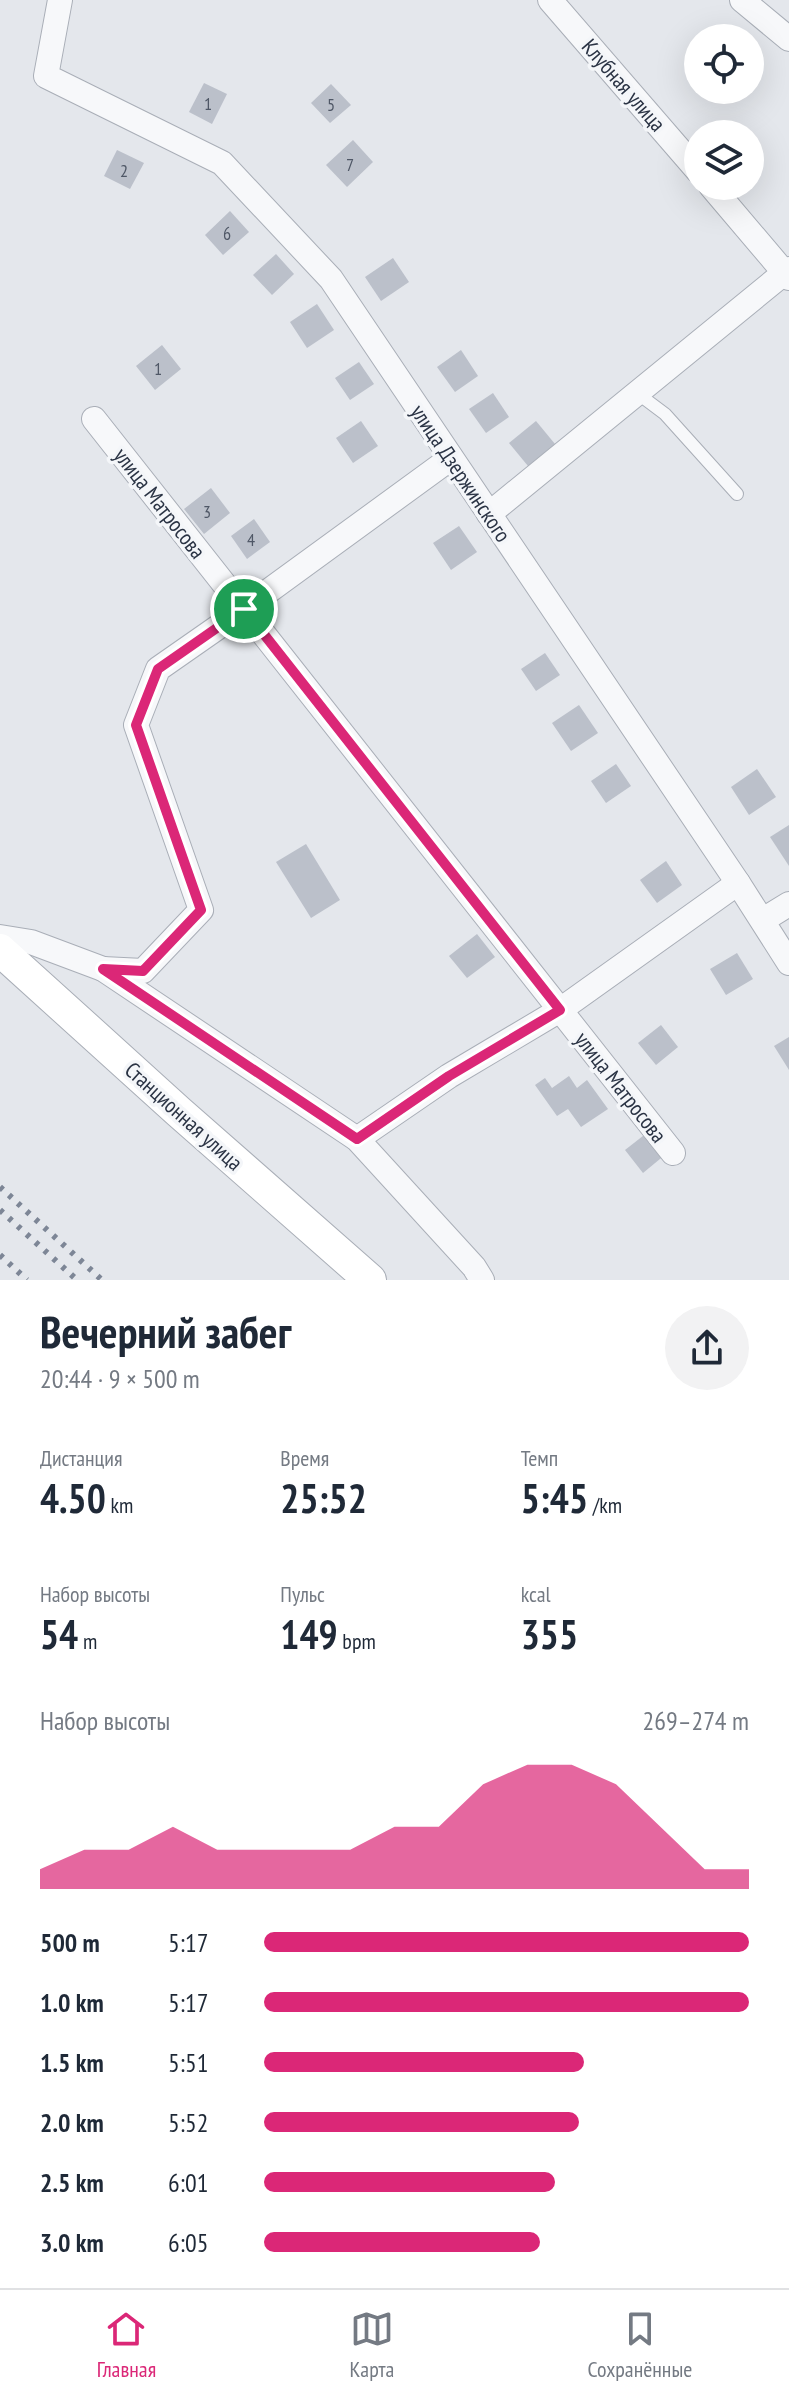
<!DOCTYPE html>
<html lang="ru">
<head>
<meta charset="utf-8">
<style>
  body { margin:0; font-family:"PT Sans Narrow",sans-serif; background:#f2f2f3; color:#1f2937; height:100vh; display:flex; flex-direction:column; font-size:30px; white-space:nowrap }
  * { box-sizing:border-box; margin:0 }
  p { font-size:26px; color:#747a83 }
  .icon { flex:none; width:44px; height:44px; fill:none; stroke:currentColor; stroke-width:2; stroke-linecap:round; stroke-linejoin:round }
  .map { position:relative; height:1280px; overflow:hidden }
  .details { display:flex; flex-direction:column; background:#fff; flex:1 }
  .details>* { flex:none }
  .tools { position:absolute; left:684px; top:24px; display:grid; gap:16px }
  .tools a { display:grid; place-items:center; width:80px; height:80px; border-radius:50%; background:#fff; box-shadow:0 8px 32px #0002; font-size:40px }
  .pin { position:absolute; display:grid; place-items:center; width:68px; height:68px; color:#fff; margin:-34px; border:4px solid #fff; border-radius:50%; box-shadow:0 2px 8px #0007 }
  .round { display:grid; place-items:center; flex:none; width:84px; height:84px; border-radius:42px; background:#f2f2f3 }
  .head { display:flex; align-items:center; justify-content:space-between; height:136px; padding:0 40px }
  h1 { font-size:44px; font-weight:700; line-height:60px }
  .stats { display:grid; grid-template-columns:repeat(3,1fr); gap:12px; height:136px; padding:8px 40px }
  .stats div { display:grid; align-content:center }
  .stats b { font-size:40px; font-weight:700 }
  .stats small { font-size:22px; font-weight:400 }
  .stats p { font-size:22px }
  .chart { height:224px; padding:16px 40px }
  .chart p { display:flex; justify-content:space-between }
  .chart svg { width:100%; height:144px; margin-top:8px; fill:#db2777; opacity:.7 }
  ul { padding:0 40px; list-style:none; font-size:26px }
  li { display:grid; grid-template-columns:128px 96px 1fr; align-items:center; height:60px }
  li i { height:20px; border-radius:10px; background:#db2777 }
  .menu { display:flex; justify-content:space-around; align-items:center; height:112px; border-top:2px solid #e0e1e3; background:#fff; font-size:22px; color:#747a83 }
  .menu a { display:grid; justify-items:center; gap:4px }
  .menu .selected { color:#db2777 }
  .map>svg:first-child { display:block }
</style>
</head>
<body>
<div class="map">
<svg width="789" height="1280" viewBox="0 0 789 1280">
  <rect width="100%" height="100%" fill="#e4e7ec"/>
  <!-- building -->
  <g fill="#bbc0ca">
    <path d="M204 83 227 94 212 124 189 112Z"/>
    <path d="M331 84 351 105 330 123 311 103Z"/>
    <path d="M353 140 373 162 347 187 326 165Z"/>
    <path d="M117 150 144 163 130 189 104 176Z"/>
    <path d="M230 211 249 232 223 255 205 235Z"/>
    <path d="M276 254 294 274 272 295 253 275Z"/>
    <path d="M393 258 409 282 381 301 365 277Z"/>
    <path d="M317 304 334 330 307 348 290 322Z"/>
    <path d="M162 345 181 369 155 390 136 366Z"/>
    <path d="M461 350 478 376 455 392 437 367Z"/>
    <path d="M359 362 374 384 350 400 335 378Z"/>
    <path d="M493 393 509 417 486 433 469 409Z"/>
    <path d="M361 421 378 446 353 463 336 438Z"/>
    <path d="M536 421 555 444 528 466 509 443Z"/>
    <path d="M211 488 230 513 204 534 184 509Z"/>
    <path d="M254 519 270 542 247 559 231 536Z"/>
    <path d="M459 526 477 552 451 570 433 543Z"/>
    <path d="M545 653 560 675 536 691 521 669Z"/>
    <path d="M579 705 598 733 571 751 552 723Z"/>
    <path d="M616 764 631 786 606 803 591 781Z"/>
    <path d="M757 769 776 797 749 815 731 787Z"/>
    <path d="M789 825V866L770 837Z"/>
    <path d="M306 844 340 900 311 918 276 862Z"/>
    <path d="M666 861 682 885 657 903 640 880Z"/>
    <path d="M477 934 495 957 467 978 449 956Z"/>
    <path d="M737 953 753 979 726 995 710 969Z"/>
    <path d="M661 1025 678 1047 656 1065 638 1043Z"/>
    <path d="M789 1037V1070L774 1046Z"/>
    <path d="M569 1076 577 1088 587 1080 608 1109 581 1127 568 1109 557 1116 535 1085 545 1078 552 1088Z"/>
    <path d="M648 1132 666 1154 643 1173 625 1150Z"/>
  </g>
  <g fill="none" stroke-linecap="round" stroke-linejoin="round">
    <defs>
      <path id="service" d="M637 393 665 414 737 494"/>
      <g id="minor">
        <path d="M60 0 46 76 222 163 331 279 738 883 789 963"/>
        <path d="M550 0 698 171"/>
        <path d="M742 0 789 39"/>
        <path d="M711 186 789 278"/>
        <path d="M94 419 673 1153"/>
        <path d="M489 514 789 269"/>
        <path d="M763 920 789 904"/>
        <path d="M0 937 31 942 103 969 357 1139 474 1267 482 1280"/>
        <path d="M103 969 143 971 201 910 136 725 158 669 244 609 451 458"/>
        <path d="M357 1139 449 1076 560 1010 738 883"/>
      </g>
      <path id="secondary" d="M0 950 179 1112 370 1280"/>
    </defs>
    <!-- service casing -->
    <use href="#service" stroke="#a9aeb7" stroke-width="14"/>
    <!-- minor casing -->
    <use href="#minor" stroke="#a9aeb7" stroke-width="26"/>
    <!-- secondary casing -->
    <use href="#secondary" stroke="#a9aeb7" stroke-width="34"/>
    <!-- service -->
    <use href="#service" stroke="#f7f8fa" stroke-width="12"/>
    <!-- minor -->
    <use href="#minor" stroke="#f7f8fa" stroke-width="24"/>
    <!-- secondary -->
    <use href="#secondary" stroke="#fff" stroke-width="32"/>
    <!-- rail -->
    <g stroke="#7d8696" stroke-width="6" stroke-dasharray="4 8" stroke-linecap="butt">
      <path d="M0 1187 102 1280"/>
      <path d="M0 1210 77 1280"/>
      <path d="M0 1255 27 1280"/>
    </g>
  </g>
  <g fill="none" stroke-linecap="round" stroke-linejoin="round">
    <defs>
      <path id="route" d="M244 609 560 1010 449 1076 357 1139 103 969 143 971 201 910 136 725 158 669Z"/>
    </defs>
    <!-- route casing -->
    <use href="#route" stroke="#fff" stroke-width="16"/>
    <!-- route -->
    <use href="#route" stroke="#db2777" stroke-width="10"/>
  </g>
  <g text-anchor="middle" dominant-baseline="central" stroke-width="7" stroke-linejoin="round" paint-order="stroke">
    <!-- number labels -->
    <g font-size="18" fill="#4f5766">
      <text x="208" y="103">1</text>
      <text x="331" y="104">5</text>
      <text x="350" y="164">7</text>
      <text x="124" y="170">2</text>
      <text x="227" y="233">6</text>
      <text x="158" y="368">1</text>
      <text x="207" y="511">3</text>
      <text x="251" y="539">4</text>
    </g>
    <!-- street labels -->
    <g font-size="22" fill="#2b3445" stroke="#f4f6f9">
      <text transform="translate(624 85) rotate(49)">Клубная улица</text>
      <text transform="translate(461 473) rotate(56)">улица Дзержинского</text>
      <text transform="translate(160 503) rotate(52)">улица Матросова</text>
      <text transform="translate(621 1087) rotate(52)">улица Матросова</text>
      <text transform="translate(184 1116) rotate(42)">Станционная улица</text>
    </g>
  </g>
</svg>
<div class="tools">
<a><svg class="icon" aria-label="locate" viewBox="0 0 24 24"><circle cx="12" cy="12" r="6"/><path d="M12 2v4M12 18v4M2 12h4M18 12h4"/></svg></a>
<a><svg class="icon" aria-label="layers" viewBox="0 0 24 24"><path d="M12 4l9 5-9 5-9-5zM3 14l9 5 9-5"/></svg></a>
</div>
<div class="pin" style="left:244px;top:609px;background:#1e9e55"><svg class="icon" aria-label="arrive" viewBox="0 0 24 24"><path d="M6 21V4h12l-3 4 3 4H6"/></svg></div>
</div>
<section class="details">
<div class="head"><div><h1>Вечерний забег</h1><p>20:44 · 9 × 500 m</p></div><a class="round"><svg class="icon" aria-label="share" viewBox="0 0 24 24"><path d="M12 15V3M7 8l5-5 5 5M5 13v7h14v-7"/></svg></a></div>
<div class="stats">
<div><p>Дистанция</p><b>4.50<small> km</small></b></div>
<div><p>Время</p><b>25:52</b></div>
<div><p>Темп</p><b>5:45<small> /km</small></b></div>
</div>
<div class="stats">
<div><p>Набор высоты</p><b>54<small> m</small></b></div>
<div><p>Пульс</p><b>149<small> bpm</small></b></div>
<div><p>kcal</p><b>355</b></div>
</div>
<div class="chart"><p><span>Набор высоты</span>269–274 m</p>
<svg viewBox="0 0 160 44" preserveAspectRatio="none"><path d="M0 44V38L10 32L20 32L30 25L40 32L50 32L60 32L70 32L80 25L90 25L100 12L110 6L120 6L130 12L140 25L150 38L160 38V44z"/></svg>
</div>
<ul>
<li><b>500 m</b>5:17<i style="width:100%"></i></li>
<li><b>1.0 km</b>5:17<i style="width:100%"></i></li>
<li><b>1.5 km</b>5:51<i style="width:66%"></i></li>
<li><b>2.0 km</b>5:52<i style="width:65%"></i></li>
<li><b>2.5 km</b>6:01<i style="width:60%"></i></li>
<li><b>3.0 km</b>6:05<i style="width:57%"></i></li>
</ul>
</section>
<nav class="menu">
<a class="selected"><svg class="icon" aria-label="home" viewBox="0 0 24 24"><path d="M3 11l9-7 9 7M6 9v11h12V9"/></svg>Главная</a>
<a><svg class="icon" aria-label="map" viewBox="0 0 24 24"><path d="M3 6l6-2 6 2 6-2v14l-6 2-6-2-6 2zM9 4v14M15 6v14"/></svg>Карта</a>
<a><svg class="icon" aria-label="saved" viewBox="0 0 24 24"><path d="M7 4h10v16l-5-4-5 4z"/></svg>Сохранённые</a>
</nav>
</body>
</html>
